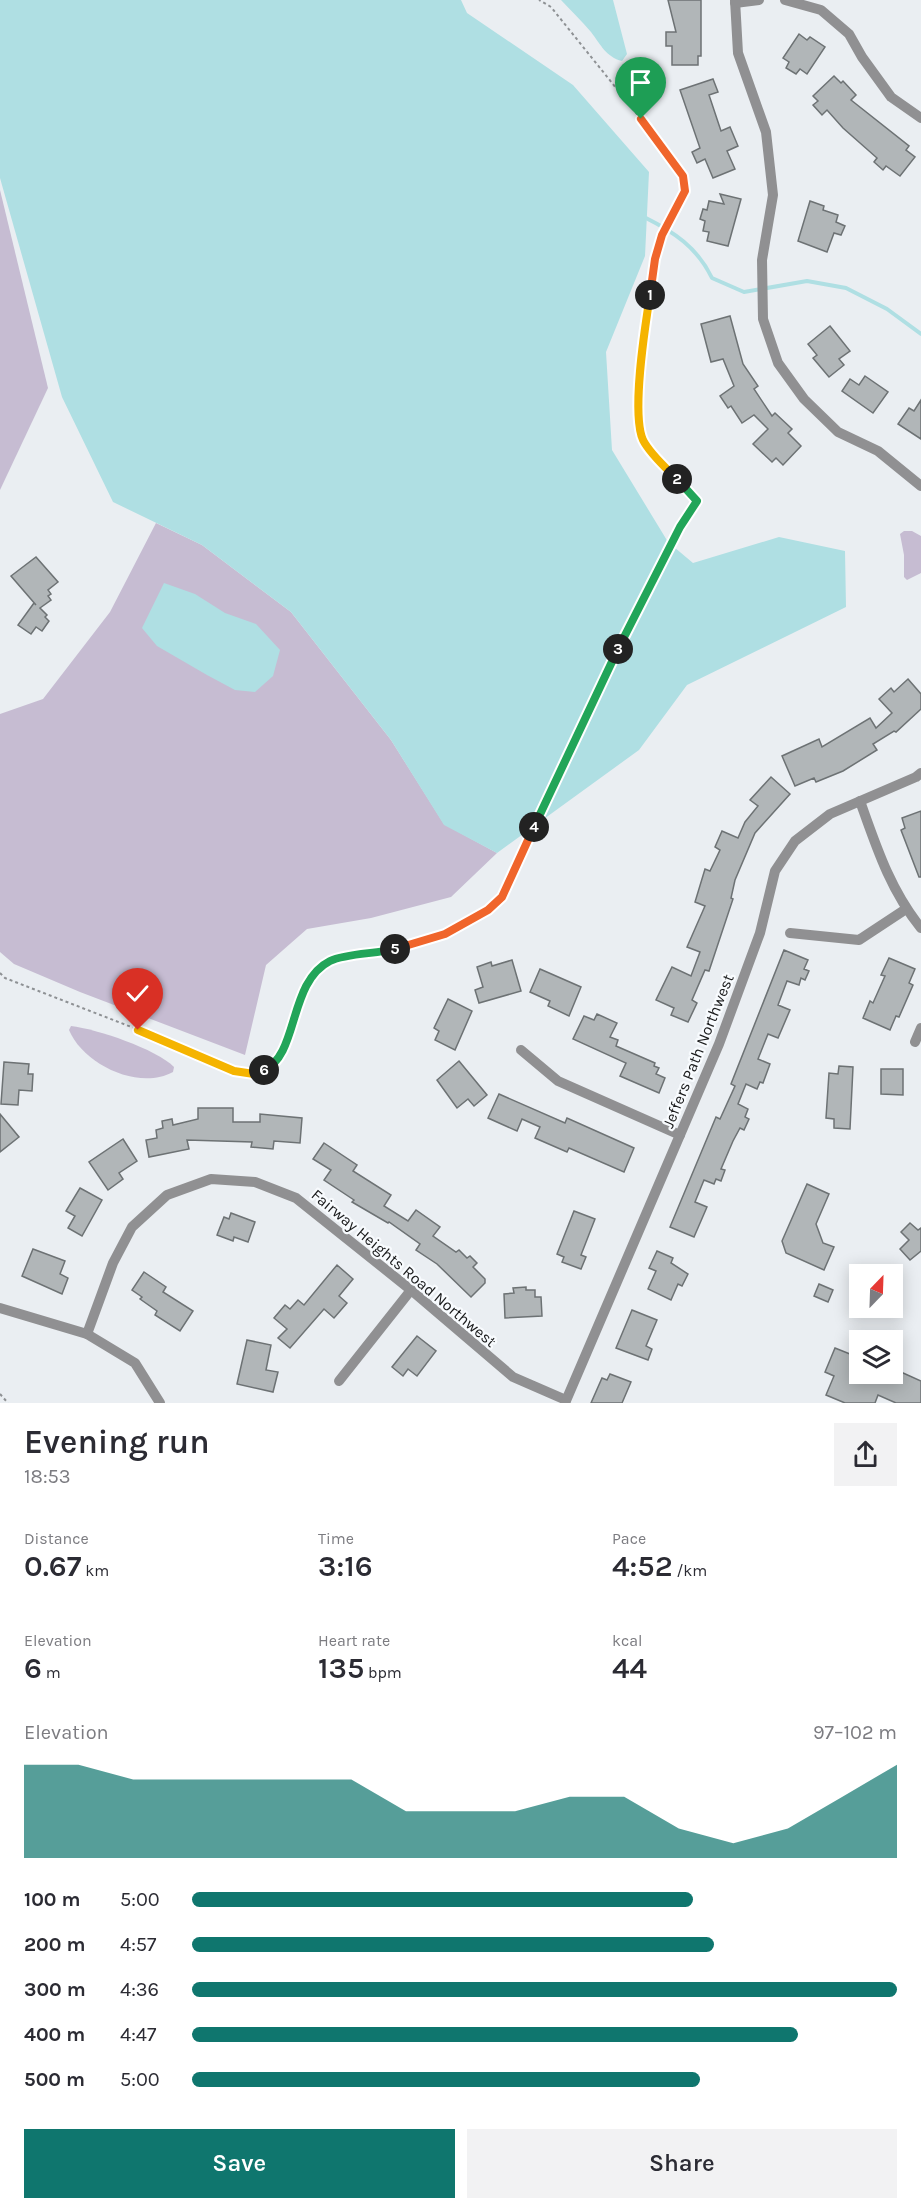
<!DOCTYPE html>
<html lang="en">
<head>
<meta charset="utf-8">
<style>
  body { margin:0; font-family:Karla,sans-serif; background:#f2f2f3; color:#2b2b33; height:100vh; display:flex; flex-direction:column; font-size:22px; white-space:nowrap }
  * { box-sizing:border-box; margin:0 }
  p { font-size:20px; color:#7c7c81 }
  .icon { flex:none; width:33px; height:33px; fill:none; stroke:currentColor; stroke-width:2; stroke-linecap:round; stroke-linejoin:round }
  .map { position:relative; height:1403px; overflow:hidden }
  .details { display:flex; flex-direction:column; background:#fff; flex:1 }
  .details>* { flex:none }
  .needle { width:39px; rotate:23deg }
  .fabs { position:absolute; left:849px; top:1264px; display:grid; gap:12px }
  .fabs a { display:grid; place-items:center; width:54px; height:54px; border-radius:0px; background:#fff; box-shadow:0 3px 15px #0003; font-size:30px }
  .pin { position:absolute; display:grid; place-items:center; width:51px; height:51px; color:#fff; margin:-62px -26px; border-radius:50% 50% 50% 0; rotate:-45deg; box-shadow:0 0 6px #0007 }
  .pin .icon { rotate:45deg }
  .km { position:absolute; width:30px; height:30px; margin:-15px; border-radius:50%; background:#222; color:#fff; font-size:16px; line-height:30px; text-align:center }
  .round { display:grid; place-items:center; flex:none; width:63px; height:63px; border-radius:0px; background:#f2f2f3 }
  .headline { display:flex; align-items:center; justify-content:space-between; height:102px; padding:0 24px }
  h1 { font-size:33px; font-weight:600; line-height:45px }
  .stats { display:grid; grid-template-columns:repeat(3,1fr); gap:9px; height:102px; padding:6px 24px }
  .stats div { display:grid; align-content:center }
  .stats b { font-size:30px; font-weight:600 }
  .stats small { font-size:16px; font-weight:400 }
  .stats p { font-size:16px }
  .chart { height:168px; padding:12px 24px }
  .chart p { display:flex; justify-content:space-between }
  .chart svg { width:100%; height:108px; margin-top:6px; fill:#0f766e; opacity:.7 }
  .cta { display:flex; gap:12px; margin-top:auto; padding:12px 24px }
  .cta a { flex:1; height:69px; border-radius:0px; background:#0f766e; color:#fff; font-size:24px; font-weight:600; line-height:69px; text-align:center }
  .cta a+a { background:#f2f2f3; color:#2b2b33 }
  ul { padding:0 24px; list-style:none; font-size:20px }
  li { display:grid; grid-template-columns:96px 72px 1fr; align-items:center; height:45px }
  li i { height:15px; border-radius:8px; background:#0f766e }
  .map>svg:first-child { display:block }
</style>
</head>
<body>
<div class="map">
<svg width="921" height="1403" viewBox="0 0 921 1403">
  <rect width="100%" height="100%" fill="#eaeef2"/>
  <!-- green -->
  <g fill="#c6bcd2">
    <path d="M0 190 48 388 0 490Z"/>
    <path d="M156 523 202 545 291 612 391 740 444 824 497 853 451 897 371 918 307 929 266 965 245 1055 80 992 14 964 0 952V714L43 699 110 612Z"/>
    <path d="M904 531H912L921 536V573L907 580 904 577V555L900 534Z"/>
    <path d="M71 1026C97 1029 156 1049 174 1067L173 1072C138 1091 83 1064 69 1030Z"/>
  </g>
  <!-- water -->
  <g fill="#afdfe3">
    <path d="M0 0H461L467 13 573 85 649 172 645 256 606 352 612 450 668 542 693 563 779 537 845 551 846 607 687 685 639 750 497 853 444 825 391 740 291 612 202 545 113 502 62 397 0 178Z"/>
    <path d="M561 0H613L627 54 622 61C606 57 601 45 591 32 582 21 571 11 561 0Z"/>
    <path d="M164 583 195 594 225 613 256 624 280 650 273 676 255 692 235 690 207 675 157 646 142 628Z"/>
  </g>
  <g fill="none" stroke-linecap="round" stroke-linejoin="round">
    <!-- stream -->
    <path stroke="#afdfe3" stroke-width="4" d="M644 217C674 232 697 247 712 278L744 292 807 281 846 288 887 309 921 334"/>
  </g>
  <!-- building -->
  <g fill="#b1b6b8" stroke="#6d7274" stroke-width="1.5">
    <path d="M668 0H701V56H698V65H672V46H666V32H676Z"/>
    <path d="M799 34 807 40 810 37 825 47 807 74 800 69 796 74 786 68 789 62 783 58Z"/>
    <path d="M834 76 841 83 843 81 856 95 851 100 909 146 906 150 915 157 900 176 886 166 883 170 874 162 877 158 843 128 827 110 822 115 813 105 818 101 813 96Z"/>
    <path d="M713 79 718 92 709 95 721 131 730 127 738 146 727 151 735 169 713 178 705 159 697 163 692 152 700 148 680 90Z"/>
    <path d="M720 194 741 199 728 246 707 241 709 232 703 231 705 221 700 219 703 209 707 210 709 201 724 204Z"/>
    <path d="M810 201 824 206 823 210 838 215 836 222 845 226 841 235 834 233 827 252 798 241Z"/>
    <path d="M730 316 743 364 758 386 754 389 772 416 775 413 792 429 788 433 801 446 783 465 776 458 772 462 753 444 768 429 754 415 742 423 731 406 728 408 720 396 734 386 723 359 711 362 701 324Z"/>
    <path d="M830 326 850 351 839 359 844 365 829 377 813 358 817 355 808 344Z"/>
    <path d="M865 376 888 392 873 413 842 391 850 379 859 385Z"/>
    <path d="M921 400V439L898 424 909 408 914 411Z"/>
    <path d="M36 557 58 582 48 590 51 594 48 596 51 600 40 608 47 615 45 617 49 621 42 631 36 627 31 634 18 625 34 603 36 605 11 576Z"/>
    <path d="M908 679 921 694V709L896 732 894 731 873 744 877 750 843 771 816 782 814 778 795 786 782 756 819 739 822 747 870 718 876 728 892 713 879 699 891 688 894 692Z"/>
    <path d="M771 777 790 794 755 833 735 880 731 898 733 899 709 971 705 970 692 1000 697 1003 688 1022 671 1015 674 1008 656 1000 672 967 691 976 700 952 687 947 705 906 695 902 705 869 710 871 720 850 715 847 722 831 738 838 745 822 758 806 750 800Z"/>
    <path d="M921 811V877H919L901 830 905 828 902 818Z"/>
    <path d="M784 950 808 960 804 969 809 971 805 980 801 978 799 985 787 981 778 1005 790 1010 778 1038 768 1034 758 1059 770 1064 763 1083 760 1082 757 1089 746 1084 738 1104 748 1109 745 1117 749 1119 744 1130 740 1128 733 1141 721 1169 725 1170 721 1181 716 1179 714 1184 704 1180 695 1202 707 1207 694 1237 670 1227 716 1117 720 1119 735 1086 731 1084Z"/>
    <path d="M889 958 915 969 909 983 913 985 899 1017 896 1016 890 1030 863 1018 870 1001 873 1003 885 976 881 975Z"/>
    <path d="M512 960 521 991 479 1003 475 990 483 987 477 967 491 962 492 966Z"/>
    <path d="M540 969 581 987 569 1016 548 1006 550 1001 530 992Z"/>
    <path d="M448 999 472 1011 455 1050 435 1040 439 1031 434 1028Z"/>
    <path d="M597 1014 617 1023 610 1037 618 1040 616 1046 655 1063 654 1066 659 1068 656 1074 665 1078 659 1093 620 1076 626 1063 573 1039 584 1016 594 1020Z"/>
    <path d="M459 1061 487 1095 474 1106 468 1099 457 1108 437 1080Z"/>
    <path d="M4 1062 29 1064 28 1074H33L32 1091 19 1090 18 1105 1 1104Z"/>
    <path d="M839 1066 853 1067 850 1129 834 1128V1119L826 1118 829 1073 838 1074Z"/>
    <path d="M881 1069H903V1095L881 1094Z"/>
    <path d="M499 1094 565 1123 567 1118 634 1148 624 1172 569 1148 567 1152 535 1138 540 1127 522 1119 517 1131 488 1118Z"/>
    <path d="M198 1108H233V1122H260V1114L302 1118 300 1143 274 1141 273 1149 251 1147 252 1142 187 1140 189 1149 149 1157 146 1140 157 1138 156 1130 163 1128 162 1121 172 1119 173 1125 198 1119Z"/>
    <path d="M0 1114 19 1137 0 1152Z"/>
    <path d="M123 1139 137 1161 119 1173 123 1179 108 1190 89 1162Z"/>
    <path d="M324 1143 357 1165 353 1171 391 1195 384 1206 408 1221 416 1210 440 1227 433 1236 456 1252 459 1250 467 1258 470 1256 477 1263 473 1267 485 1279V1283L471 1297 437 1264 416 1250 420 1244 389 1222 388 1223 352 1202 354 1200 324 1180 331 1170 313 1159Z"/>
    <path d="M807 1184 829 1194 816 1224 823 1243 834 1247 824 1270 786 1253 782 1241Z"/>
    <path d="M80 1188 102 1200 82 1236 68 1228 75 1216 66 1211Z"/>
    <path d="M574 1211 595 1219 581 1255 586 1257 581 1269 562 1262 564 1257 557 1254Z"/>
    <path d="M231 1213 255 1222 248 1242 234 1237 233 1241 217 1235 224 1217 229 1219Z"/>
    <path d="M910 1223 918 1230 921 1228V1251L910 1260 900 1249 909 1240 901 1232Z"/>
    <path d="M33 1249 65 1261 60 1274 68 1278 62 1294 22 1276Z"/>
    <path d="M657 1251 673 1258 671 1263 688 1274 682 1286 678 1284 671 1300 648 1289 656 1271 649 1268Z"/>
    <path d="M337 1265 353 1279 339 1296 347 1303 334 1318 324 1309 290 1348 278 1338 287 1329 274 1318 285 1305 290 1309 298 1300 304 1305Z"/>
    <path d="M144 1272 166 1287 163 1292 193 1311 180 1331 155 1315 157 1311 140 1299 142 1297 132 1290Z"/>
    <path d="M819 1284 833 1290 828 1302 814 1296Z"/>
    <path d="M526 1287V1290H535V1297H541L542 1316 505 1318 504 1294 514 1293 513 1288Z"/>
    <path d="M632 1310 657 1320 646 1346 652 1349 648 1360 616 1348Z"/>
    <path d="M417 1336 436 1351 417 1376 408 1369 403 1376 392 1367Z"/>
    <path d="M247 1340 271 1345 266 1370 278 1372 273 1392 237 1384Z"/>
    <path d="M835 1348 860 1358V1374H892V1368L921 1381V1403H896L878 1395 875 1403H845L826 1395 834 1376 825 1372Z"/>
    <path d="M610 1374 631 1382 622 1403H591L602 1378 607 1380Z"/>
  </g>
  <g fill="none" stroke-linecap="round" stroke-linejoin="round">
    <!-- path -->
    <g stroke="#8e9194" stroke-width="2" stroke-dasharray="3 3" stroke-linecap="butt">
      <path d="M0 973 5 978 183 1047 234 1071 254 1074 269 1067 282 1052 301 996 311 975 331 960 388 951 445 934 488 910 502 897 627 631 680 527 697 501 644 442 639 427 640 370 655 259 662 235 685 191 683 176 641 119 551 7 539 0"/>
      <path d="M0 1394 8 1403"/>
    </g>
    <!-- street -->
    <g stroke="#909092" stroke-width="10">
      <path d="M735 0 738 53 766 132 773 195 762 260 763 319 778 363 804 399 838 432 878 451 921 486"/>
      <path d="M785 0 821 10 849 34 862 57 891 97 921 118"/>
      <path d="M735 3 759 0"/>
      <path d="M860 801C876 846 890 890 921 928"/>
      <path d="M790 933 859 940 906 909"/>
      <path d="M915 1042 921 1028"/>
      <path d="M521 1050 558 1081 680 1135"/>
      <path d="M0 1308 87 1334 135 1363 160 1403"/>
      <path d="M87 1334 113 1263 132 1227 167 1195 211 1179 255 1182 296 1198 411 1290 513 1377 566 1400"/>
      <path d="M339 1381 411 1290"/>
      <path d="M565 1403 719 1044 760 933 775 871 795 841 830 814 916 777 921 773"/>
    </g>
  </g>
  <g fill="none" stroke-linecap="round" stroke-linejoin="round">
    <defs>
      <path id="split-1" d="M641 119 683 176 685 191 662 235 655 259 650 295"/>
      <path id="split-2" d="M650 295C645 327 631 413 643 440 650 454 666 468 677 479"/>
      <path id="split-3" d="M618 649 680 527 697 501 677 479"/>
      <path id="split-4" d="M534 827 618 649"/>
      <path id="split-5" d="M395 949 445 934 488 910 502 897 534 827"/>
      <path id="split-6" d="M264 1070C299 1055 288 982 330 961 347 953 376 954 395 949"/>
      <path id="split-7" d="M138 1030 234 1071 254 1074 264 1070"/>
    </defs>
    <!-- split-1 casing -->
    <use href="#split-1" stroke="#fff" stroke-width="12"/>
    <!-- split-2 casing -->
    <use href="#split-2" stroke="#fff" stroke-width="12"/>
    <!-- split-3 casing -->
    <use href="#split-3" stroke="#fff" stroke-width="12"/>
    <!-- split-4 casing -->
    <use href="#split-4" stroke="#fff" stroke-width="12"/>
    <!-- split-5 casing -->
    <use href="#split-5" stroke="#fff" stroke-width="12"/>
    <!-- split-6 casing -->
    <use href="#split-6" stroke="#fff" stroke-width="12"/>
    <!-- split-7 casing -->
    <use href="#split-7" stroke="#fff" stroke-width="12"/>
    <!-- split-1 -->
    <use href="#split-1" stroke="#f0652b" stroke-width="8"/>
    <!-- split-2 -->
    <use href="#split-2" stroke="#f5b400" stroke-width="8"/>
    <!-- split-3 -->
    <use href="#split-3" stroke="#22a559" stroke-width="8"/>
    <!-- split-4 -->
    <use href="#split-4" stroke="#22a559" stroke-width="8"/>
    <!-- split-5 -->
    <use href="#split-5" stroke="#f0652b" stroke-width="8"/>
    <!-- split-6 -->
    <use href="#split-6" stroke="#22a559" stroke-width="8"/>
    <!-- split-7 -->
    <use href="#split-7" stroke="#f5b400" stroke-width="8"/>
  </g>
  <g text-anchor="middle" dominant-baseline="central" stroke-width="4.5" stroke-linejoin="round" paint-order="stroke">
    <!-- street labels -->
    <g font-size="16" fill="#191a1b" stroke="#f8fbfe">
      <text transform="translate(698 1051) rotate(-68)">Jeffers Path Northwest</text>
      <text transform="translate(404 1268) rotate(40)">Fairway Heights Road Northwest</text>
    </g>
  </g>
</svg>
<div class="fabs">
<a><svg class="needle" viewBox="-14 -14 28 28"><path d="M0-13l5 13h-10z" fill="#e53935"/><path d="M0 13l5-13h-10z" fill="#7c7c81"/></svg></a>
<a><svg class="icon" aria-label="layers" viewBox="0 0 24 24"><path d="M12 4l9 5-9 5-9-5zM3 14l9 5 9-5"/></svg></a>
</div>
<div class="pin" style="left:641px;top:119px;background:#1e9e55"><svg class="icon" aria-label="arrive" viewBox="0 0 24 24"><path d="M6 21V4h12l-3 4 3 4H6"/></svg></div>
<div class="pin" style="left:138px;top:1030px;background:#d93025"><svg class="icon" aria-label="check" viewBox="0 0 24 24"><path d="M5 12l5 5 9-10"/></svg></div>
<b class="km" style="left:650px;top:295px">1</b>
<b class="km" style="left:677px;top:479px">2</b>
<b class="km" style="left:618px;top:649px">3</b>
<b class="km" style="left:534px;top:827px">4</b>
<b class="km" style="left:395px;top:949px">5</b>
<b class="km" style="left:264px;top:1070px">6</b>
</div>
<section class="details">
<div class="headline"><div><h1>Evening run</h1><p>18:53</p></div><a class="round"><svg class="icon" aria-label="share" viewBox="0 0 24 24"><path d="M12 15V3M7 8l5-5 5 5M5 13v7h14v-7"/></svg></a></div>
<div class="stats">
<div><p>Distance</p><b>0.67<small> km</small></b></div>
<div><p>Time</p><b>3:16</b></div>
<div><p>Pace</p><b>4:52<small> /km</small></b></div>
</div>
<div class="stats">
<div><p>Elevation</p><b>6<small> m</small></b></div>
<div><p>Heart rate</p><b>135<small> bpm</small></b></div>
<div><p>kcal</p><b>44</b></div>
</div>
<div class="chart"><p><span>Elevation</span>97–102 m</p>
<svg viewBox="0 0 160 44" preserveAspectRatio="none"><path d="M0 44V6L10 6L20 12L30 12L40 12L50 12L60 12L70 25L80 25L90 25L100 19L110 19L120 32L130 38L140 32L150 19L160 6V44z"/></svg>
</div>
<ul>
<li><b>100 m</b>5:00<i style="width:71%"></i></li>
<li><b>200 m</b>4:57<i style="width:74%"></i></li>
<li><b>300 m</b>4:36<i style="width:100%"></i></li>
<li><b>400 m</b>4:47<i style="width:86%"></i></li>
<li><b>500 m</b>5:00<i style="width:72%"></i></li>
</ul>
<div class="cta"><a>Save</a><a>Share</a></div>
</section>
</body>
</html>
